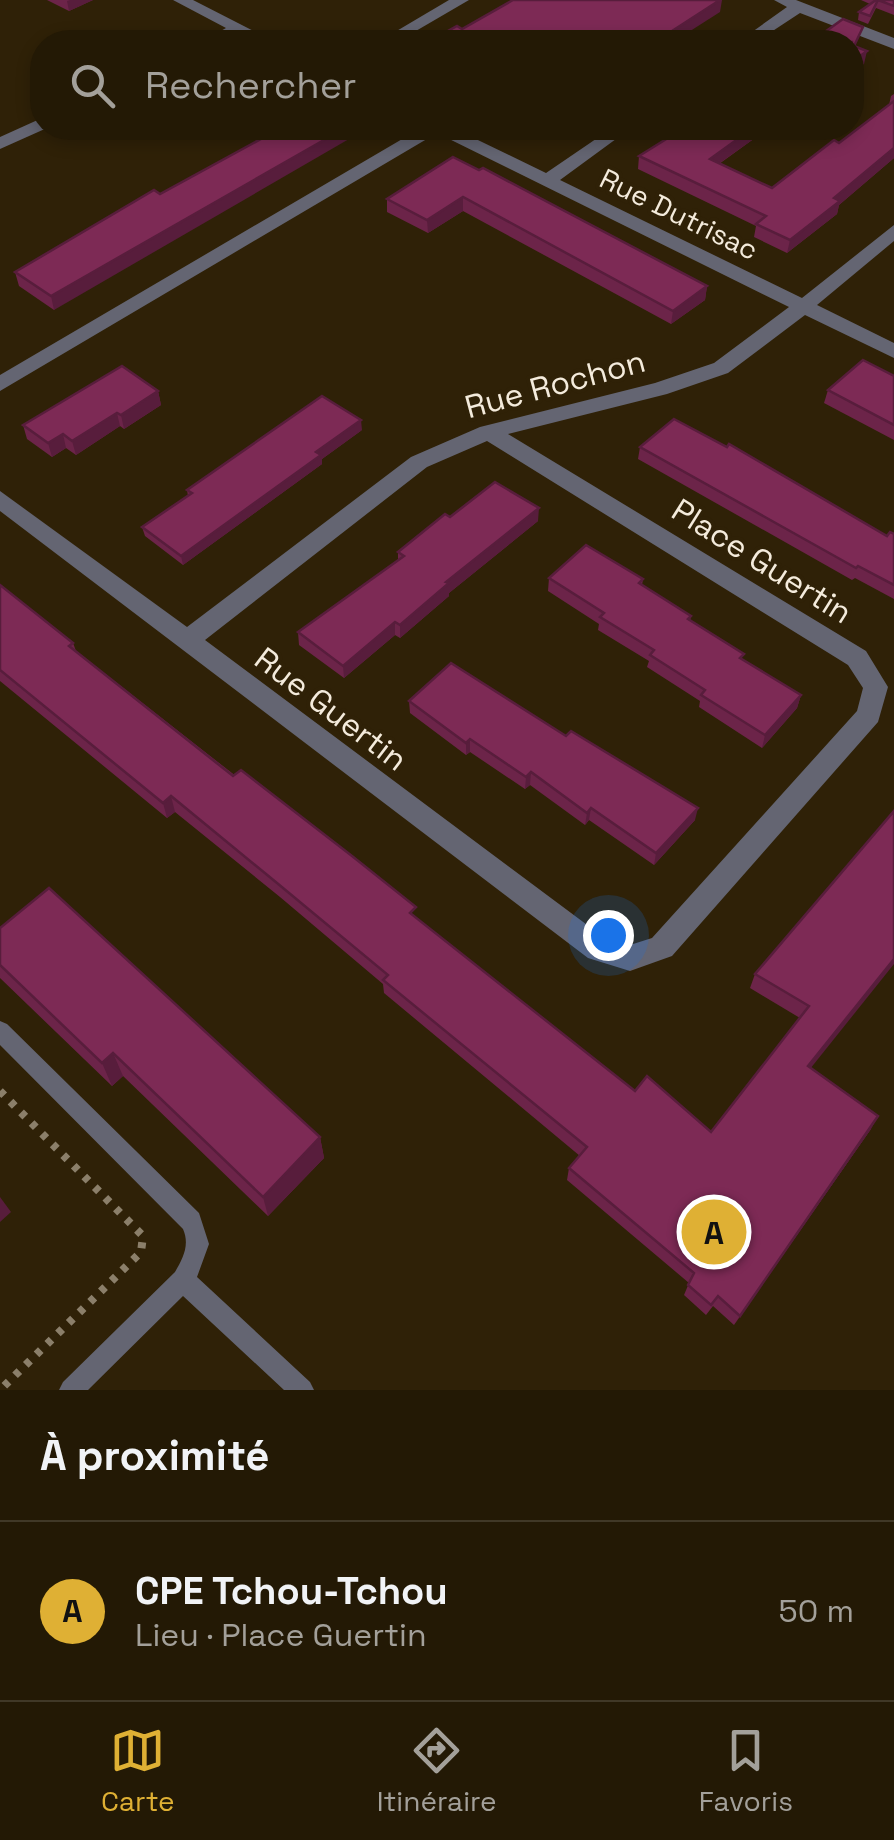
<!DOCTYPE html>
<html lang="fr">
<meta charset="utf-8">
<style>
:root{--surface:#231905;--page:#2b220f;--text:#f1f3f6;--muted:#a3a09a;--line:#403827;--accent:#dfb034}
body{margin:0;font-family:"Space Grotesk",sans-serif;background:var(--page);color:var(--text)}
.you{position:absolute;left:608px;top:935px;width:35px;height:35px;margin:-25px;border:8px solid #fff;border-radius:50%;background:#1a73e8;box-shadow:0 0 0 15px #1a73e833}
.badge{display:grid;place-items:center;width:65px;height:65px;border-radius:50%;background:var(--accent);color:#111;font-size:32px;font-weight:700}
.pin{position:absolute;translate:-50% -50%;border:5px solid #fff;box-shadow:0 2px 10px #0006}
.list{margin:0;padding:0;list-style:none}
h2{display:flex;justify-content:space-between;align-items:center;height:130px;margin:0;padding:0 40px;font-size:42px}
h2 small{font-size:32px;font-weight:400;color:var(--muted)}
.list li{display:grid;grid-template-columns:65px 1fr auto;gap:30px;align-items:center;box-sizing:border-box;height:180px;padding:0 40px;border-top:2px solid var(--line)}
.list b{display:block;font-size:38px;white-space:nowrap}
.list p{margin:0;font-size:32px;white-space:nowrap;color:var(--muted)}
.list em{font-size:32px;font-style:normal;color:var(--muted)}
.icon{flex:none;width:55px;height:55px;fill:none;stroke:currentColor;stroke-width:2;stroke-linecap:round;stroke-linejoin:round}
.map{position:relative;flex:none;width:894px;height:1390px;overflow:hidden}
.search{position:absolute;background:var(--surface);box-shadow:0 5px 15px #0003;left:30px;right:30px;top:30px;height:110px;display:flex;align-items:center;gap:25px;box-sizing:border-box;padding:0 35px;border-radius:40px;color:var(--muted);font-size:38px}
.sheet{height:310px;background:var(--surface)}
nav{display:flex;justify-content:space-around;align-items:center;box-sizing:border-box;height:140px;border-top:2px solid var(--line);background:var(--surface);font-size:28px;color:var(--muted)}
nav a{display:grid;justify-items:center;gap:5px}
nav .on{color:var(--accent)}
.map>svg:first-child{display:block}
.lines{fill:none;stroke-linecap:round;stroke-linejoin:round}
.path{stroke:#8b7f6a;stroke-width:8;stroke-dasharray:6 9;stroke-linecap:butt}
.lane{fill:#646572;fill-rule:evenodd}
.street{fill:#646572;fill-rule:evenodd}
.wall{fill:#6c2449}
.shaded-wall{fill:#581d3c}
.building{fill:#7d2a55;stroke:#581d3c;stroke-width:2.5}
.labels{text-anchor:middle;dominant-baseline:central;stroke-width:8;stroke-linejoin:round;paint-order:stroke}
.far-street-label{font-size:28px;fill:#f4ebdc;stroke:#2f2107}
.street-label{font-size:32px;fill:#f4ebdc;stroke:#2f2107}
</style>
<div class="map">
<svg width="894" height="1390" viewBox="0 0 894 1390">
<rect width="100%" height="100%" fill="#2f2107"/>
<g class="lines">
<path class="path" d="M0 1091 143 1236 141 1252 0 1390"/>
<path class="lane" d="M0 1021 7 1024 199 1213 209 1244 197 1277 310 1382 314 1390H284L183 1296 88 1390H59L63 1382 175 1272C183 1258 190 1245 183 1229L0 1045Z"/>
<g class="street">
<path d="M173 0H193L275 42H255L239 34 221 42H201L226 28Z"/>
<path d="M449 0H469L397 42H378Z"/>
<path d="M774 0H796L894 38V49L800 13 756 42H738L787 7Z"/>
<path d="M42 118V128H47L0 149V137Z"/>
<path d="M421 128H453L546 173 612 128H631L560 180 802 298 894 225V241L817 305 894 343V358L805 315 728 373 667 394 508 434 866 651 888 687 878 722 672 956 630 971 588 958 0 511V491L187 627 411 457 480 427 655 383 714 363 789 307 437 133 0 391V375ZM487 441 848 665 863 688 857 711 652 938 630 945 606 939 205 640 427 467Z"/>
</g>
</g>
<g class="wall">
<path d="M47 0H93L69 11Z"/>
<path d="M861 0H894V15L876 8 868 24 858 20 859 12 870 4Z"/>
<path d="M894 94V158L839 205 837 214 787 253 754 237 756 226 638 169 639 156 684 128H769L719 164 772 188 839 143 889 105 891 96Z"/>
<path d="M527 128H550L539 135Z"/>
<path d="M453 157 707 286 705 300 671 324 463 211 428 233 387 212V199Z"/>
<path d="M160 194 54 310 19 286 15 272Z"/>
<path d="M894 376V440L824 403 828 390Z"/>
<path d="M158 391 161 405 124 429 120 426 76 455 66 448 52 457 27 439 23 425Z"/>
<path d="M362 430 322 459V464L183 565 145 536 142 527 188 496 187 490Z"/>
<path d="M640 447H727L887 536 894 534V599L855 578 852 580 638 459Z"/>
<path d="M450 517 538 521 449 593V596L400 638 395 635 344 678 299 645 298 632 398 560V552Z"/>
<path d="M549 578 643 579 642 585 691 616 690 621 743 660 801 695 797 708 762 748 699 707 700 701 647 667 649 661 598 630 599 624 548 591Z"/>
<path d="M0 585 73 643 76 651 416 917 635 1091 711 1132 800 1018 750 988 755 974 894 811 811 1068 871 1129 734 1325 713 1306 706 1315 684 1295 689 1283 567 1180 569 1168 580 1156 384 993 383 984 280 897 175 812 167 818 0 681Z"/>
<path d="M409 701 695 820 654 865 589 820 585 825 530 785 525 789 470 752 466 755 410 713Z"/>
<path d="M0 928 320 1137 324 1158 268 1216 123 1076 112 1086 0 978Z"/>
</g>
<g class="shaded-wall">
<path d="M70 0H93L69 11 67 1Z"/>
<path d="M720 0H722L720 12 673 42H655Z"/>
<path d="M867 51 864 64 852 73V62Z"/>
<path d="M345 128H368L54 310 51 296Z"/>
<path d="M540 128H550L539 135Z"/>
<path d="M753 128H769L707 172 710 159Z"/>
<path d="M894 148V158L839 205 837 214 787 253 790 240 834 198Z"/>
<path d="M463 197V211L428 233 427 220Z"/>
<path d="M707 286 705 300 671 324 673 311Z"/>
<path d="M158 391 161 405 124 429 121 415Z"/>
<path d="M117 413 120 426 76 455 72 441Z"/>
<path d="M361 420 362 430 322 459V464L183 565 181 556 316 452Z"/>
<path d="M63 434 66 448 52 457 48 443Z"/>
<path d="M539 508 538 521 449 593V596L400 638V625L446 582Z"/>
<path d="M395 622V635L344 678 343 666Z"/>
<path d="M801 695 797 708 762 748 765 735Z"/>
<path d="M470 739V752L466 755V743Z"/>
<path d="M531 772 530 785 525 789 526 777Z"/>
<path d="M171 796 175 812 167 818 163 803Z"/>
<path d="M591 808 589 820 585 825 587 813Z"/>
<path d="M698 808 695 820 654 865 656 853Z"/>
<path d="M894 959V964L802 1079 808 1066Z"/>
<path d="M113 1053 123 1076 112 1086 102 1063Z"/>
<path d="M878 1116 871 1129 734 1325 740 1316Z"/>
<path d="M320 1137 324 1158 268 1216 263 1197Z"/>
<path d="M0 1197 11 1212 0 1222Z"/>
</g>
<g class="building">
<path d="M513 0H720L655 42H428L457 26 462 29Z"/>
<path d="M876 0H878L870 16 859 12Z"/>
<path d="M878 0H894V6Z"/>
<path d="M843 19 863 27 854 46 867 51 852 62V42H811Z"/>
<path d="M894 101V148L834 198 840 201 790 240 756 224 766 216 639 156 684 128H753L710 159 772 188 834 140 839 143Z"/>
<path d="M281 128H345L51 296 15 272 154 190 160 194Z"/>
<path d="M453 157 479 170 483 168 707 286 673 311 463 197 427 220 387 199Z"/>
<path d="M863 360 894 376V425L828 390Z"/>
<path d="M122 366 158 391 121 415 117 413 72 441 63 434 48 443 23 425Z"/>
<path d="M322 396 361 420 316 452 321 455 181 556 142 527 192 493 187 490Z"/>
<path d="M674 419 727 447 729 444 887 536 890 532 894 534V585L858 566 856 568 640 447Z"/>
<path d="M495 482 539 508 446 582 449 583 400 625 395 622 343 666 298 632 404 556 398 552 445 514 450 517Z"/>
<path d="M586 545 643 579 639 583 691 616 688 619 744 654 740 658 801 695 765 735 701 695 705 690 650 655 654 650 600 617 604 613 549 578Z"/>
<path d="M0 585 73 643 69 646 233 776 241 770 352 856 416 907 410 913 635 1091 647 1076 711 1132 809 1006 755 974 894 811V959L808 1066 878 1116 740 1316 718 1296 711 1305 688 1285 694 1273 569 1168 587 1147 383 980 388 975 277 883 171 796 163 803 0 670Z"/>
<path d="M451 663 566 736 571 731 698 808 656 853 591 808 587 813 531 772 526 777 470 739 466 743 409 701Z"/>
<path d="M49 888 320 1137 263 1197 113 1053 102 1063 0 965V928Z"/>
</g>
<g class="labels">
<g class="far-street-label">
<text transform="translate(679 214) rotate(26)">Rue Dutrisac</text>
</g>
<g class="street-label">
<text transform="translate(555 384) rotate(-15)">Rue Rochon</text>
<text transform="translate(762 561) rotate(32)">Place Guertin</text>
<text transform="translate(331 709) rotate(37)">Rue Guertin</text>
</g>
</g>
</svg>
<div class="you"></div>
<div class="pin badge" style="left:714px;top:1232px">A</div>
<div class="search"><svg class="icon" aria-label="search" viewBox="0 0 24 24"><circle cx="10" cy="10" r="6"/><path d="M15 15l6 6"/></svg>Rechercher</div>
</div>
<section class="sheet">
<h2>À proximité<small></small></h2>
<ul class="list">
<li><span class="badge">A</span><div><b>CPE Tchou-Tchou</b><p>Lieu · Place Guertin</p></div><em>50 m</em></li>
</ul>
</section>
<nav>
<a class="on"><svg class="icon" aria-label="map" viewBox="0 0 24 24"><path d="M3 6l6-2 6 2 6-2v14l-6 2-6-2-6 2zM9 4v14M15 6v14"/></svg>Carte</a>
<a><svg class="icon" aria-label="directions" viewBox="0 0 24 24"><path d="M12 3l9 9-9 9-9-9zM9 14v-3h6M13 9l2 2-2 2"/></svg>Itinéraire</a>
<a><svg class="icon" aria-label="saved" viewBox="0 0 24 24"><path d="M7 4h10v16l-5-4-5 4z"/></svg>Favoris</a>
</nav>
